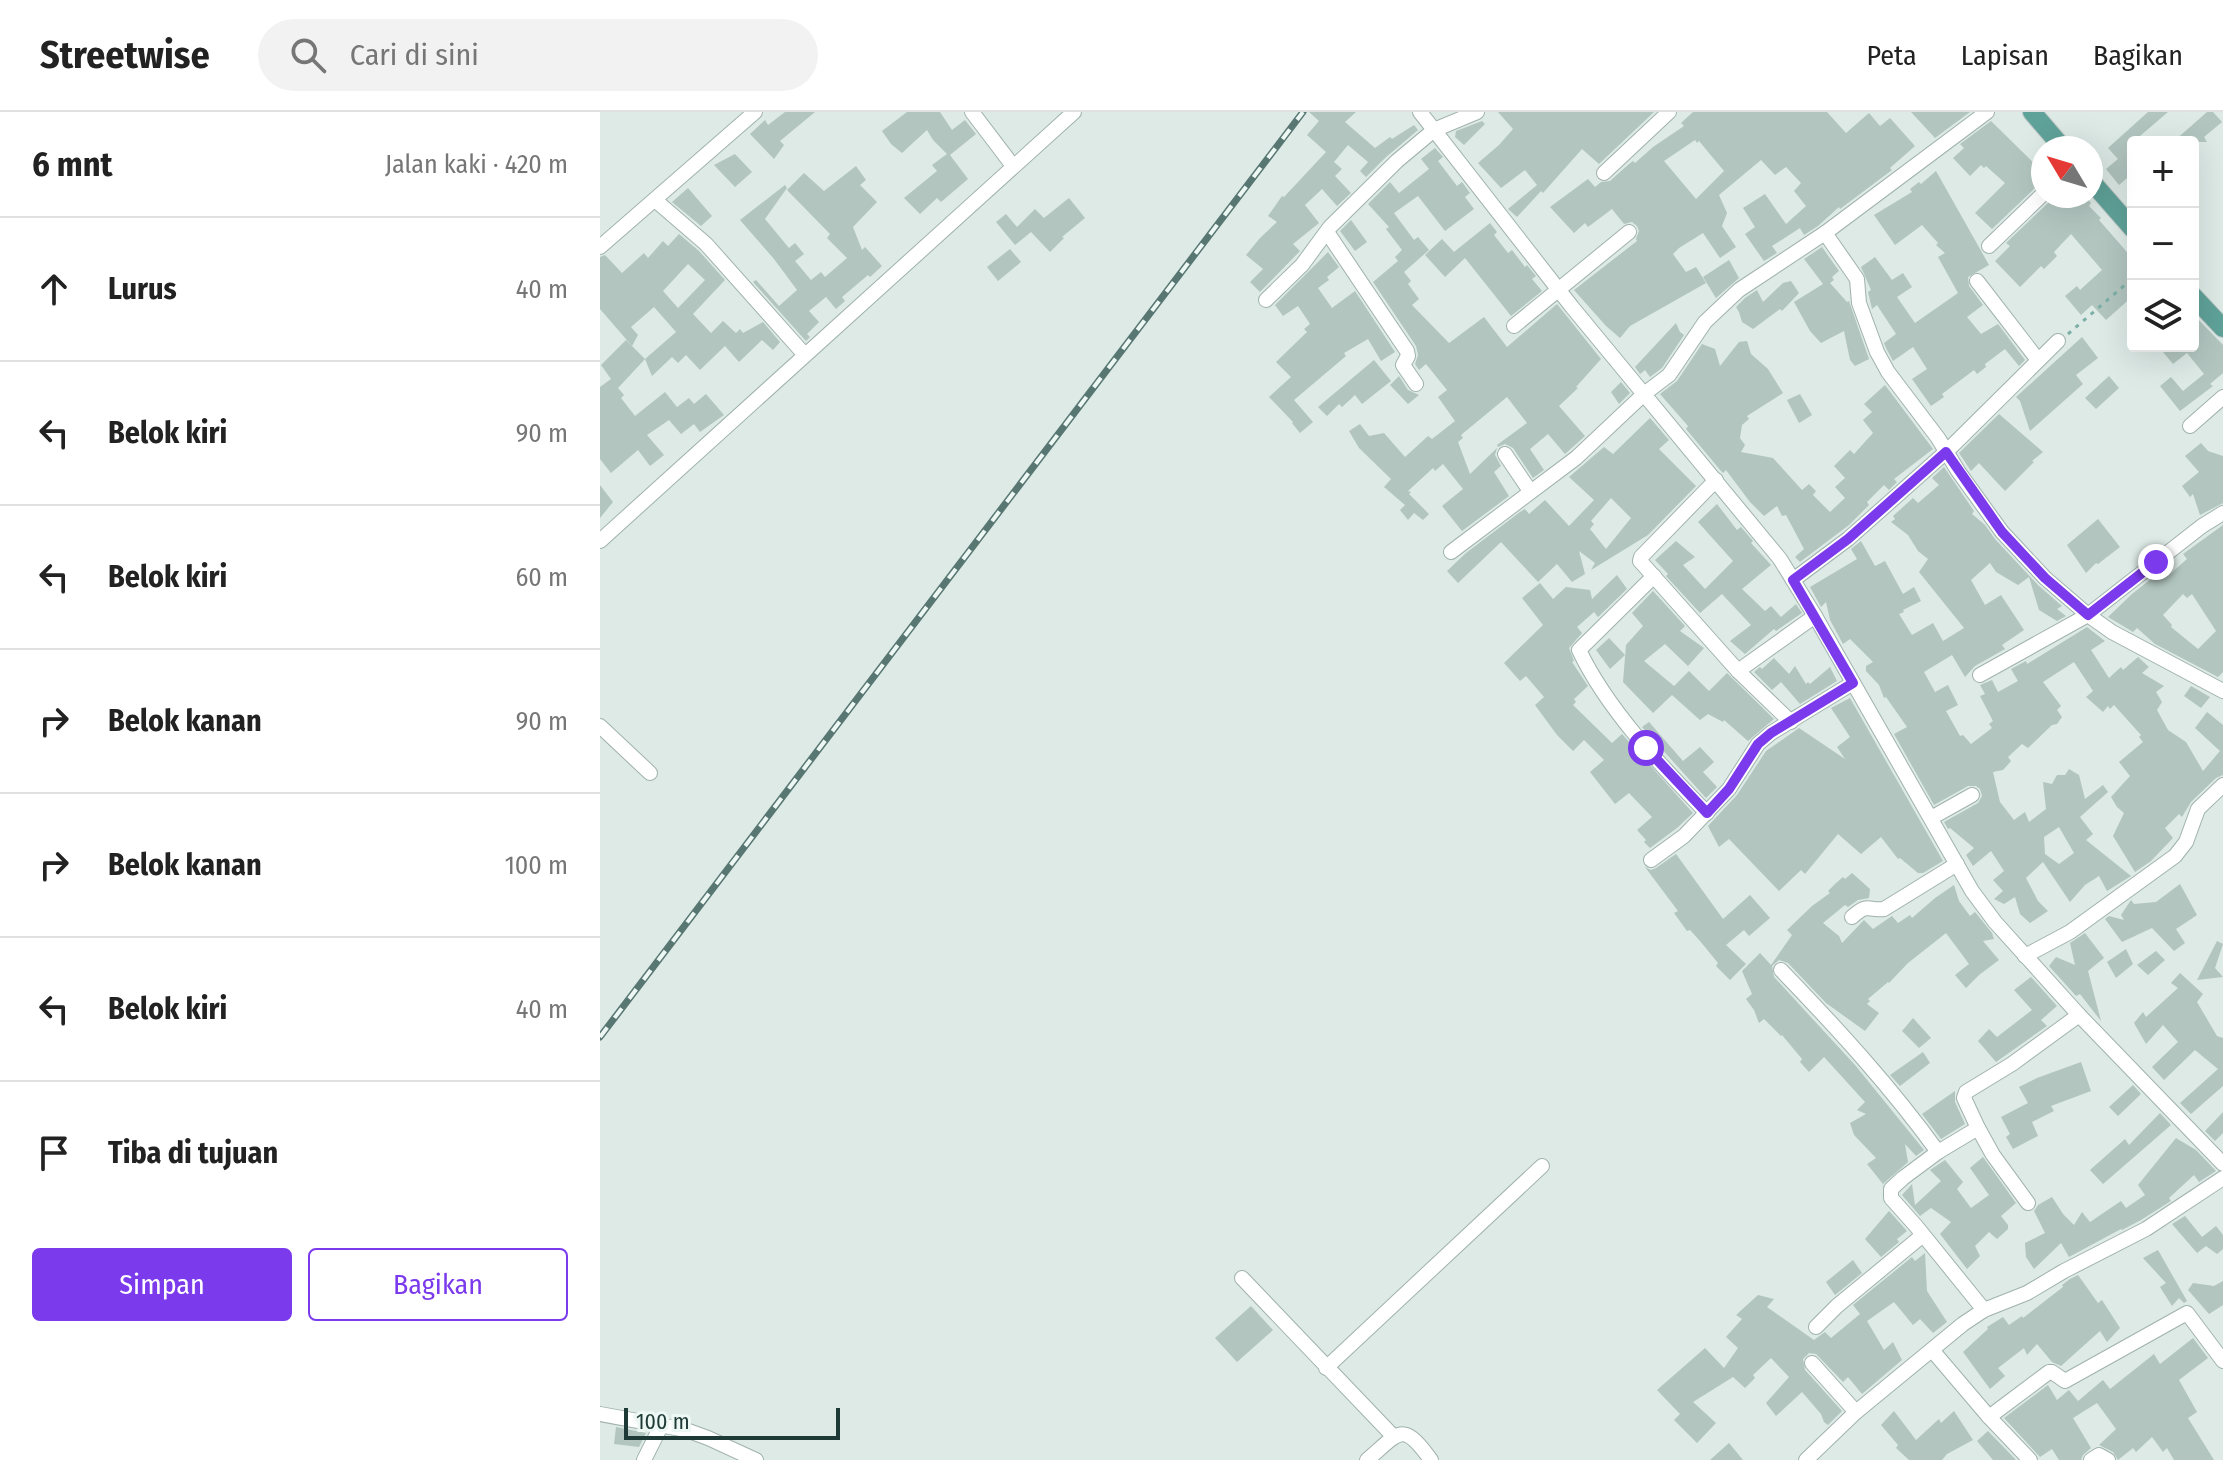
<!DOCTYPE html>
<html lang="id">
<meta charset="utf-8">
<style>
:root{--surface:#fff;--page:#f2f2f2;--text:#222;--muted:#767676;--line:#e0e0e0;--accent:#7c3aed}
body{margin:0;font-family:"Fira Sans Condensed",sans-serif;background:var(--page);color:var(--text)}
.controls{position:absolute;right:24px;top:24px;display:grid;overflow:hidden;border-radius:8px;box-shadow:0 8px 32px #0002}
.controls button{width:72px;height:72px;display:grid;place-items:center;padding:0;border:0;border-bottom:2px solid var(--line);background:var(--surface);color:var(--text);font:40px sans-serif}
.compass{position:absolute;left:1431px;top:24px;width:72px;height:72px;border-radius:50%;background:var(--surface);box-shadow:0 8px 32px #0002;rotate:308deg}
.scale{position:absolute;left:24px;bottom:20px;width:216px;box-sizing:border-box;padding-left:8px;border:4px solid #1e3a36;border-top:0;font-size:22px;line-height:28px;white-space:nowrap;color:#1e3a36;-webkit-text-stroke:6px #edf7f3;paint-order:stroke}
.stop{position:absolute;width:24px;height:24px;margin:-18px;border:6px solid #7c3aed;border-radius:50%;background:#fff}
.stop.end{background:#7c3aed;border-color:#fff;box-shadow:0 2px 8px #0008}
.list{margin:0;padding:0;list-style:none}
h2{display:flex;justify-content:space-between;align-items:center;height:104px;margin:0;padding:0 32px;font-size:34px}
h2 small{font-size:26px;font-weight:400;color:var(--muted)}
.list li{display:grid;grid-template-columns:52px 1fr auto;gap:24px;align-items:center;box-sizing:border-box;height:144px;padding:0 32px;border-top:2px solid var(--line)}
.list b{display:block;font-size:30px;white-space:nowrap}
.list em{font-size:26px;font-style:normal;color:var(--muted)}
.actions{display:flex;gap:16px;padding:24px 32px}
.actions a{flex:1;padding:18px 0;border:2px solid var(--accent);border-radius:8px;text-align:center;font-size:28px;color:var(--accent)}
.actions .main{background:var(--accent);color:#fff}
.icon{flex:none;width:44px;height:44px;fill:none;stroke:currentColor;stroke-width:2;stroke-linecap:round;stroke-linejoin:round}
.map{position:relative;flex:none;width:1623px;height:1348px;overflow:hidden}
header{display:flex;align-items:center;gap:48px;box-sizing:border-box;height:112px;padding:0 40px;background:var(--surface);border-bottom:2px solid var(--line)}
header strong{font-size:38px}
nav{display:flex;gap:44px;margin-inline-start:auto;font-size:28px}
.search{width:560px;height:72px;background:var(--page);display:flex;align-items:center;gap:20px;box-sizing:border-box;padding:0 28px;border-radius:44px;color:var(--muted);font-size:30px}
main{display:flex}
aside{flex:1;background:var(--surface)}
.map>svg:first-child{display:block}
.building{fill:#b2c5bf;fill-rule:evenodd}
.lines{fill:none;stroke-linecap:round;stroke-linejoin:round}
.minor-casing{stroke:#a0b2ae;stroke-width:16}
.major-casing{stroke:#bcc4c3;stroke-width:20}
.path{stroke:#7cafa6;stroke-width:3;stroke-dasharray:4 6;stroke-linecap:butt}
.minor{stroke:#fff;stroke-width:14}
.major{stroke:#5fa299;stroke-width:18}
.rail-casing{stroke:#587672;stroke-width:7}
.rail{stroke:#edf7f3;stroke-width:4;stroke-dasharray:12;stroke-linecap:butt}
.route{stroke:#7c3aed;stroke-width:10}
</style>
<header>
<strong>Streetwise</strong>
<div class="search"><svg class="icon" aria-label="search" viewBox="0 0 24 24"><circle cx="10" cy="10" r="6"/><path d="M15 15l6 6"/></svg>Cari di sini</div>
<nav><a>Peta</a><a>Lapisan</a><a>Bagikan</a></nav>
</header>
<main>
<aside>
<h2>6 mnt<small>Jalan kaki · 420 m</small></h2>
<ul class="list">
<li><svg class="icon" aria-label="ahead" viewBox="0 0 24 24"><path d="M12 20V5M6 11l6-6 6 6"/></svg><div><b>Lurus</b></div><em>40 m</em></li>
<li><svg class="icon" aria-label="left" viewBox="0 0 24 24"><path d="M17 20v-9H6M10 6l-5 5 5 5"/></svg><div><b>Belok kiri</b></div><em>90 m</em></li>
<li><svg class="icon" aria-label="left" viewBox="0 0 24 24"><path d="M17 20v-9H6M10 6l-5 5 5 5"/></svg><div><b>Belok kiri</b></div><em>60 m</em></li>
<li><svg class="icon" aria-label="right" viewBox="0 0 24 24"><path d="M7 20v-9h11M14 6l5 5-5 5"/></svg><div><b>Belok kanan</b></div><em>90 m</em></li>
<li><svg class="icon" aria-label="right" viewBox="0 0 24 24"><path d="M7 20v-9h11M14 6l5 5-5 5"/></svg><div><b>Belok kanan</b></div><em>100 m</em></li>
<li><svg class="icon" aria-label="left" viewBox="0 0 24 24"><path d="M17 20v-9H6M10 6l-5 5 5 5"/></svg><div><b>Belok kiri</b></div><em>40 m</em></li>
<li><svg class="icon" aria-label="arrive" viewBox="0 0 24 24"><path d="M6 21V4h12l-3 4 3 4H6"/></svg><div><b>Tiba di tujuan</b></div></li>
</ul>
<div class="actions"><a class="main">Simpan</a><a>Bagikan</a></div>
</aside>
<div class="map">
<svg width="1623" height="1348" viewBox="0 0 1623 1348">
<rect width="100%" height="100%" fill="#ddeae6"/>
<g class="building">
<path d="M185 0H215L180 29 184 33 174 47 150 22 165 8 168 13Z"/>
<path d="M307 0H340L352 18 365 8 376 22 350 43 368 67 341 90 337 86 320 102 304 86 337 59 332 53 347 42 333 28 327 18 302 41 291 32 282 19Z"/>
<path d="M709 0H756L745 10 775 36 790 25 792 27 814 13 818 18 785 46 766 65 760 59 768 50 748 33 734 50 742 57 735 64 751 81 737 94 722 77 705 93 719 111 693 132 700 139 660 180 650 170 663 157 646 143 660 126 677 110 668 104 682 84 684 85 726 40 707 23 719 9Z"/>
<path d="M898 0H1054L999 52 982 37 943 81 941 79 917 105 908 97 937 73 925 58 901 76 878 51 899 33 913 17Z"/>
<path d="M1093 0H1227L1246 21 1269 1 1280 14 1290 6 1315 34 1290 56 1292 58 1240 97 1239 95 1218 114 1204 123 1200 116 1172 134 1177 141 1164 149 1145 122 1155 115 1143 96 1165 82 1186 112 1206 94 1194 79 1201 71 1186 55 1175 63 1161 48 1119 83 1127 101 1122 114 1136 135 1120 146 1103 121 1079 136 1073 142 1086 160 1096 155 1106 171 1030 214 1020 226 1006 214 974 178 1037 129 1036 127 1039 119 1037 114 1032 110 1024 112 1012 97 988 115 985 111 974 121 950 95 988 67 995 75 1001 70 1010 69 1029 52 1033 49 1035 51 1053 35 1084 14 1081 11ZM1095 28 1097 31 1099 29 1124 59 1096 87 1064 49Z"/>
<path d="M1311 0H1370L1335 26Z"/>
<path d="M1548 0H1568L1533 30V61L1519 73 1506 57 1518 47 1508 36Z"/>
<path d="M1607 0H1613L1622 10 1604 25 1607 30H1573Z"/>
<path d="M882 9 885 12 864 33 855 25 856 19Z"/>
<path d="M1391 9 1443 60V72L1436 75 1392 117 1375 101 1405 71 1386 54 1384 56 1381 53 1370 64 1353 46 1364 36 1360 32Z"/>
<path d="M835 36 843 45 838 49 857 74 862 70 870 81 865 85 874 97 845 119 818 84 794 101 814 128 818 125 829 138 804 160 811 169 808 172 819 187 812 193 849 231 884 205 907 235 957 192 1001 247 976 275 978 276 959 294 985 324 965 342 948 322 930 337 944 358 933 366 913 336 905 332 898 335 897 333 927 311 907 285 861 323 863 326 858 330 870 362 897 336 895 343 901 354 894 360 909 384 862 419 842 394 863 377 843 352 835 359 833 356 808 379 811 380 809 382 829 402 823 408 814 401 808 408 800 398 805 393 784 375 791 367 759 336 749 319 760 312 769 324 784 321 805 345 828 324 832 327 855 309 838 285 847 278 826 252 819 258 815 252 818 243 816 234 773 170 798 149 795 145 802 138 786 117 789 115 768 92 790 70 799 81 829 57 821 47Z"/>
<path d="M135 42 152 60 135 75 114 53Z"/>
<path d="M256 54 266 68 260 73 277 90 253 115 262 138 265 135 282 154 270 165 268 163 242 185 245 189 236 197 226 185 209 199 219 210 207 222 210 225 206 229 153 170 156 168 179 194 197 178 174 147 140 108 185 73 187 76 165 107 189 136 195 131 204 142 195 149 211 168 221 160 225 165 247 146 227 126 230 122 187 78 204 61 224 79Z"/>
<path d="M1336 59 1389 153 1368 165 1369 174 1383 193 1367 205 1381 222 1398 212 1425 248 1419 254 1405 237 1385 252 1386 255 1377 262 1374 258 1342 282 1344 285 1331 294 1312 267 1327 257 1313 235 1293 249 1286 236 1284 231 1296 222 1277 193 1272 197 1268 180 1271 178 1261 155 1275 145 1292 168 1303 161 1312 175 1297 185 1315 211 1358 181 1338 145 1345 141 1336 133 1338 131 1322 113 1295 133 1274 103 1312 80 1310 77 1319 70 1321 72Z"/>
<path d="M88 76 112 104 101 114 72 90Z"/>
<path d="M1453 84H1485L1491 91 1489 94 1501 106 1499 108 1533 147V184L1506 208 1492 193 1481 203 1465 184 1477 174 1480 178 1502 158 1471 122 1454 140 1457 144 1444 157 1441 154 1420 175 1395 149 1410 134 1406 131 1450 89Z"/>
<path d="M469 86 485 106 462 125 464 126 450 140 431 120 415 133 396 110 406 102 417 115 435 97 444 106Z"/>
<path d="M751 108 767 130 755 139 740 119Z"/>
<path d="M890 111 897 120 894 123 908 141 912 138 925 155 927 153 936 164 932 167 942 179 911 204 865 146 845 165 825 143 842 127 854 140Z"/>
<path d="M79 122 99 139 125 168 93 202 111 221 123 209 136 221 140 217 143 221 163 210 180 230 173 238 162 228 139 250 125 234 100 258 86 243 78 251 72 245 52 264 45 247 76 220 54 195 31 215 38 223 32 234 0 197V145L5 143 22 161 44 141 48 146 63 129 68 134ZM88 152 105 168 78 196 63 179Z"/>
<path d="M1222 135 1239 159 1232 165 1234 168 1230 171 1247 190 1249 189 1269 247 1255 254 1250 248 1244 219 1221 231 1210 219 1194 190 1223 172 1204 147Z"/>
<path d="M410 137 421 150 398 169 387 155Z"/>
<path d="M728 140 739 155 727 165 729 168 718 176 732 196 755 179 795 240 781 249 768 227 744 241 746 244 694 288 713 310 700 321 692 311 693 310 669 285 691 265 676 250 707 220 704 217 710 212 698 194 683 204 675 193Z"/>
<path d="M1129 148 1139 166 1116 186 1103 165Z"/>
<path d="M1191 169 1199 181 1182 199 1180 197 1153 217 1142 210 1139 200 1136 195 1145 186 1157 178 1163 190 1183 171Z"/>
<path d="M1593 202 1623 233V261L1610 272 1613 274 1580 299 1560 274 1571 265 1583 279 1604 262 1587 241 1573 252 1558 234H1593Z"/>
<path d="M1076 211 1080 220 1084 223 1062 256 1050 265 1045 258 1040 262 1035 255Z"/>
<path d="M1482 225 1498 246 1476 263 1483 272 1430 319 1420 289 1416 285Z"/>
<path d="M26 228 45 247 18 276 24 283 21 286 35 304 65 280 77 295 89 286 94 292 106 282 124 303 100 320 94 312 81 322 69 308 47 323 64 343 50 354 38 338 11 361 0 347V275L11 267 1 253Z"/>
<path d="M1147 229 1151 242 1168 257 1183 281 1147 304 1149 307 1142 313 1140 326 1145 333 1141 340 1173 346 1202 378 1209 372 1216 379 1213 383 1230 400 1245 386 1235 375 1245 366 1234 354 1250 338 1254 342 1273 321 1263 308 1272 300 1264 292 1285 273 1333 337 1294 367 1297 370 1289 378 1284 373 1267 390 1269 393 1249 413 1200 450 1195 445 1204 437 1186 403 1182 404 1177 394 1164 404 1150 390 1126 358 1123 361 1121 359 1086 317 1088 314 1060 282 1077 269 1102 232 1115 237 1120 254 1139 230Z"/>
<path d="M774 248 791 269 762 292 755 283 742 295 739 292 727 304 718 295Z"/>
<path d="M799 264 808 278 819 283 808 292 790 273Z"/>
<path d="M1509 264 1519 276 1496 297 1485 286Z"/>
<path d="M1021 270 1030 281 1019 292 1011 280Z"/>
<path d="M1200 282 1212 303 1199 311 1187 288Z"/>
<path d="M1399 302 1443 340 1432 349 1434 350 1405 379 1379 351 1371 359 1359 341Z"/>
<path d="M1050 306 1069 328 1059 337 1096 374 1048 423 991 458 995 451 979 439 985 462 972 470 957 452 938 470 901 430 858 471 847 459 866 441 920 400 925 397 929 402 945 388 969 414 994 388 969 365 1004 335 1013 342ZM1011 386 1031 406 1006 437 990 417 994 412 991 409Z"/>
<path d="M1601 331 1608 339 1623 344V391L1600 403 1593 382 1590 385 1582 374 1599 360 1585 344Z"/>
<path d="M1344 355 1374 399 1372 402 1385 413 1395 427 1438 473 1462 494 1457 497 1466 504 1457 509 1439 498 1429 465 1418 473 1396 460 1390 451 1371 468 1385 493 1401 483 1424 518 1402 533 1405 537 1375 554 1365 565 1352 543 1324 560 1335 580 1348 573 1358 593 1346 599 1360 624 1363 623 1371 632 1392 616 1389 612 1393 609 1380 584 1385 582 1380 573 1392 568 1398 580 1418 569 1411 557 1426 549 1427 552 1487 515 1505 529 1491 538 1509 566 1521 555 1523 558 1538 545 1549 555 1542 561 1564 574 1556 580 1562 590 1557 598 1568 618 1586 630 1603 659 1620 639 1595 616 1607 600 1623 613V663L1616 666 1591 690 1582 705 1579 702 1565 716 1573 726 1551 749 1535 760 1513 724 1524 701 1517 695 1511 685 1530 664 1519 650 1543 630 1539 625 1541 623 1514 593 1510 597 1508 594 1503 600 1486 585 1493 579 1474 550 1443 570 1461 594 1457 598 1462 605 1457 612 1452 613 1428 636 1422 632 1408 645 1411 649 1403 658 1393 660 1400 690 1414 708 1425 700 1429 710 1446 697 1443 670 1452 672 1457 663H1465L1469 657 1479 663 1485 687 1503 673 1508 680 1480 705 1493 722 1486 728 1531 764 1507 779 1499 764 1485 773 1470 790 1443 750 1426 766 1438 789 1448 799 1430 811 1420 802 1415 785 1404 792 1394 787 1403 779 1393 768 1404 759 1391 739 1373 754 1366 743 1374 736 1350 716 1348 717 1344 710 1378 691 1382 684 1380 677 1376 674H1368L1334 693 1294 622 1307 615 1286 585 1284 586 1279 573 1266 559V554L1273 550 1250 527 1243 532 1230 508 1226 490 1221 495 1210 475 1257 447 1251 437 1261 429 1275 454 1285 449 1303 482 1314 475 1321 489 1303 498 1304 500 1299 502 1312 523 1333 511 1343 529 1364 516 1319 460 1328 447 1318 439 1308 423 1291 410 1295 407 1293 404 1313 386 1318 391 1339 373 1332 366ZM1459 715 1474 741 1459 752 1445 742 1444 725Z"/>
<path d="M0 373 13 390 0 406Z"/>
<path d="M1117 392 1137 418 1141 415 1153 429 1151 431 1171 453 1142 477 1165 499 1171 494 1181 505 1196 492 1202 501 1176 519 1174 517 1145 542 1130 529 1151 513 1122 482 1100 501 1066 464 1068 462 1055 448 1076 429 1095 445 1083 453 1105 477 1133 449 1098 410Z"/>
<path d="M1498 407 1520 435 1498 452 1496 451 1486 461 1467 433Z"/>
<path d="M1623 413V560L1618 565 1555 532 1537 516 1533 520 1508 505 1532 482 1556 463 1558 467 1566 459 1568 464 1587 447 1583 442ZM1583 482 1587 486 1592 482 1616 519 1598 537 1571 515 1572 513 1563 503Z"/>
<path d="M1017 463 1027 477 998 505 994 500 977 515 982 521 969 536 974 549 972 550 988 574 974 587 976 590 973 593 1012 631 1022 622 1093 701 1077 716 1050 736 1044 730 1046 728 1037 718 1052 705 1029 681 1015 692 990 660 1004 648 984 628 973 639 957 623 935 593 944 585 926 564 920 569 904 551 943 513 922 486 940 471 953 487 966 475 990 478 992 487Z"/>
<path d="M1053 479 1085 514 1080 519 1104 536 1088 554 1065 532 1044 549 1074 574 1089 559 1109 579 1127 561 1174 607 1148 629 1124 608 1123 610 1108 602 1100 608 1072 583 1053 601 1023 570 1026 533 1043 514 1032 501Z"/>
<path d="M1009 526 1025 543 1010 557 996 538Z"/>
<path d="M1174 546 1189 562 1195 554 1206 572 1208 570 1210 572 1230 555 1237 569 1200 592 1181 570 1172 578 1154 560 1160 555 1162 557Z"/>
<path d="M1591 574 1610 585 1601 596 1584 584Z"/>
<path d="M1250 586 1343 749 1323 761H1318L1300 746 1298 747 1281 725 1261 742 1238 722 1205 762 1201 758 1179 779 1129 727 1119 735 1108 714 1137 683 1166 639 1199 616 1245 647 1237 635 1250 625 1231 596Z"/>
<path d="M1049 610 1083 649 1100 635 1114 650 1103 660 1117 675 1106 686 1042 615Z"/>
<path d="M1076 742 1123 807 1150 783 1170 806 1149 824 1144 818 1126 833 1146 852 1130 868 1116 854 1118 851 1100 829 1090 818 1087 819 1074 801 1078 799 1045 755 1051 758 1056 756Z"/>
<path d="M1252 761 1270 777 1269 786 1258 788 1248 795 1245 793 1223 811 1239 824 1242 831 1264 808 1273 817 1292 804 1298 811 1310 803 1312 806 1335 786 1354 773 1359 789 1370 804 1375 800 1392 821 1394 827 1383 829 1399 848 1379 863 1366 876 1355 863 1369 852 1346 821 1308 851 1289 871 1288 870 1268 887 1270 889 1267 892 1279 901 1265 919 1226 891 1188 851 1179 848 1172 854 1174 865 1255 953 1324 1038 1316 1044 1305 1032 1308 1050 1283 1072 1267 1052 1276 1046 1254 1023 1250 1011 1266 1002 1257 998 1265 990 1224 945 1209 960 1200 950 1202 947 1182 923 1181 924 1164 907 1159 911 1154 898 1146 887 1152 882 1142 859 1160 841 1171 853 1192 823 1187 818 1212 794 1230 781 1228 779 1235 772 1243 765 1245 767Z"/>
<path d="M1580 772 1597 803 1576 817 1585 831 1574 839 1552 816 1522 830 1505 807 1509 804 1524 808 1521 803 1531 788 1534 792 1556 790Z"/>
<path d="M1485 821 1504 846 1488 859 1501 909 1480 882 1476 884 1449 854 1456 845 1475 853 1470 831Z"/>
<path d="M1617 829 1623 832 1615 856 1623 865 1597 868Z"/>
<path d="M1526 837 1533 852 1516 866 1507 850Z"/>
<path d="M1556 839 1565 848 1548 863 1537 853Z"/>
<path d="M1580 861 1603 882 1597 890 1617 924 1623 926V974L1591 1002 1580 991 1618 957 1595 938 1564 968 1552 955 1578 930 1563 913 1546 932 1534 911 1543 900 1546 905 1578 876 1571 871Z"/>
<path d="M1431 865 1457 894 1441 908 1447 914 1396 950 1378 929 1389 917 1397 925 1432 898 1414 878Z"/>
<path d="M1313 906 1331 926 1319 936 1302 919Z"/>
<path d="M1323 940 1330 951 1300 974 1290 963Z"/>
<path d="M1481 950 1491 979 1451 994 1454 999 1432 1010 1438 1024 1413 1037 1406 1025 1410 1022 1401 1005 1428 991 1419 975 1437 966Z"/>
<path d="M1533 973 1541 982 1518 1004 1509 995Z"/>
<path d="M1355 979V990L1365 1012 1341 1027 1322 1002Z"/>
<path d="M1623 1000V1021L1615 1029 1605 1019Z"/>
<path d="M1560 1001 1571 1013 1503 1072 1490 1058 1525 1027 1529 1033Z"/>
<path d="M1576 1026 1596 1038 1616 1059 1599 1070 1594 1063 1569 1086 1571 1089 1541 1108 1522 1118 1521 1117 1469 1145 1461 1131 1434 1157 1426 1145 1425 1131 1445 1121 1434 1099 1438 1093 1452 1085 1463 1102 1474 1113 1482 1100 1490 1110 1521 1089 1526 1096 1545 1083 1538 1073Z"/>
<path d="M1383 1045 1416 1091 1401 1104 1408 1113V1117L1397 1127 1389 1120 1375 1134 1380 1144 1367 1157 1340 1122 1351 1110 1331 1096 1320 1104 1302 1083 1312 1072 1315 1093 1341 1069 1330 1058 1345 1048 1363 1070 1357 1077 1371 1096 1389 1083 1370 1056Z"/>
<path d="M1289 1099 1307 1119 1297 1127 1299 1130 1281 1145 1265 1127Z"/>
<path d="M1585 1104 1602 1125 1616 1114 1623 1123V1137L1617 1142 1606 1134 1597 1141 1572 1112Z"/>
<path d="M1558 1138 1587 1189 1584 1191 1579 1186 1572 1194 1560 1175 1566 1171 1543 1146Z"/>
<path d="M1325 1141 1327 1179 1347 1210 1333 1221 1320 1207 1313 1213 1294 1190 1267 1209 1284 1238 1293 1230 1302 1248 1262 1282 1248 1265 1243 1270 1216 1242 1209 1241 1203 1247 1205 1258 1242 1299 1228 1313 1224 1310 1221 1302 1202 1280 1176 1304 1166 1291 1189 1265 1171 1246 1153 1263 1155 1266 1145 1276 1133 1265 1093 1290 1116 1311 1097 1331 1074 1308 1080 1302 1057 1278 1105 1236 1124 1256 1138 1236 1126 1225 1142 1207 1136 1203 1158 1183 1174 1187 1167 1195 1214 1228 1225 1220 1231 1226 1260 1202 1253 1193 1312 1145 1315 1149Z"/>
<path d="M1253 1148 1262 1161 1235 1183 1226 1170Z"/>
<path d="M1478 1163 1498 1191 1502 1188 1520 1216 1507 1230 1500 1219 1461 1254 1452 1250 1437 1232 1427 1243 1424 1236 1398 1256 1405 1264 1390 1277 1363 1240 1388 1217 1387 1215 1403 1205 1409 1213 1422 1204 1423 1206 1463 1175 1462 1173 1470 1167Z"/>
<path d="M1623 1169V1193L1609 1202 1588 1178 1593 1171 1614 1174Z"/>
<path d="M651 1194 673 1218 637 1250 615 1226Z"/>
<path d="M1593 1226 1608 1246 1579 1268 1597 1300 1588 1306 1614 1348H1574L1567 1336 1563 1340 1552 1325 1536 1340 1533 1336 1518 1348 1513 1340 1499 1333 1516 1317 1497 1291 1473 1306 1491 1336 1483 1343 1481 1348H1459L1452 1337 1440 1345 1404 1306 1448 1273 1457 1288 1469 1278 1478 1289 1503 1268 1510 1277 1554 1242 1560 1252Z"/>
<path d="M1294 1299 1316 1328 1339 1307 1341 1311 1354 1299 1373 1328 1347 1342 1342 1348H1309L1296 1336 1298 1333 1281 1313Z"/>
<path d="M16 1315 46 1321 39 1335 14 1332Z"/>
<path d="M1388 1319 1416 1348H1393L1377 1329Z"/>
<path d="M1129 1331 1143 1348H1110Z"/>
</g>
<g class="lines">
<defs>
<g id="minor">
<path d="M372 0 413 54"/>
<path d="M820 0 972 195 1180 447 1215 504 1372 779 1395 810 1479 903 1623 1052"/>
<path d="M1004 61 1069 0"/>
<path d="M55 88 106 132 205 243"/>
<path d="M727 120 807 239 808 244 803 253 816 272"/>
<path d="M1225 121 1257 167 1259 191 1277 240 1288 260 1338 326 1358 359 1402 420 1445 466 1488 503 1512 520 1623 579"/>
<path d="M1389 134 1443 82"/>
<path d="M0 135 155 0"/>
<path d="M1377 169 1438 248"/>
<path d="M666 188 702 153 730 115 797 49 834 18 877 0"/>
<path d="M914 214 1029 120"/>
<path d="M1590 314 1623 285"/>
<path d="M905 342 930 379"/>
<path d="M1116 368 1041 445 1040 449 1138 559 1191 610"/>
<path d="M0 429 474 0"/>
<path d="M851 440 976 346 1044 282 1069 263 1105 210 1139 178 1225 121 1387 0"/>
<path d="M1054 464 979 538C1007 597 1061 654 1107 701"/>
<path d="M1193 468 1248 427 1346 340 1458 229"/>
<path d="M1138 559 1215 504"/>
<path d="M1380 563 1488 503 1602 414 1623 401"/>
<path d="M0 614 50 661"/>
<path d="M1331 706 1372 683"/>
<path d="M1051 748 1084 724 1129 677 1158 632 1171 621 1253 571"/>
<path d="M1252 805C1269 790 1267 799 1284 797L1357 752"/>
<path d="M1425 844 1470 820 1575 744 1586 730 1598 697 1623 673"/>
<path d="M1181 858C1237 916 1291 975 1338 1040"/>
<path d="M1378 1016 1393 1043 1428 1091"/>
<path d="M642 1166 794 1325"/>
<path d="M1384 1198 1316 1114 1291 1086V1077L1303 1066 1338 1040 1378 1016 1364 986 1366 980 1412 952 1479 903"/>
<path d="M1216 1215 1237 1194 1323 1123"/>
<path d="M1332 1238 1389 1305 1430 1348"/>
<path d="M1212 1251 1256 1300"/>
<path d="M726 1256 942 1054"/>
<path d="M0 1302 86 1318 108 1326 156 1348"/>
<path d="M1389 1305 1449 1260H1452L1465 1269 1587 1201 1623 1249"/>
<path d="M44 1348 61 1314"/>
<path d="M767 1348C800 1320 802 1308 831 1348"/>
<path d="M1206 1348 1256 1300 1363 1212 1384 1198 1427 1181 1464 1159 1546 1117 1623 1066"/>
<path d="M1491 1348 1499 1343 1508 1348"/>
</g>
<g id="major">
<path d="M1432 0 1463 36"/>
<path d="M1491 69 1533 117"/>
<path d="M1593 184 1623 216"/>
</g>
</defs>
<use href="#minor" class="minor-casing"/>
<use href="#major" class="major-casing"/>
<path class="path" d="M1468 222 1533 166"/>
<use href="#minor" class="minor"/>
<use href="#major" class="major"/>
<defs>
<path id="rail" d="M0 925 703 0"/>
</defs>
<use href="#rail" class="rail-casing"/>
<use href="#rail" class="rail"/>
</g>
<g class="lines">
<path class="route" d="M1046 636 1107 701 1129 677 1158 632 1171 621 1253 571 1193 468 1248 427 1346 340 1402 420 1445 466 1488 503 1556 450"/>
</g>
</svg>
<div class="controls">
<button>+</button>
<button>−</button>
<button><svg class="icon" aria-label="layers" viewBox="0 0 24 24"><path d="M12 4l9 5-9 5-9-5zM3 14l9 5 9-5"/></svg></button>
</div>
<svg class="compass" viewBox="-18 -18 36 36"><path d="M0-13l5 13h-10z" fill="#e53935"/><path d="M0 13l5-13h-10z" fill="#767676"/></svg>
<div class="scale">100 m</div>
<div class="stop" style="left:1046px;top:636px"></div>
<div class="stop end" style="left:1556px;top:450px"></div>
</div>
</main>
